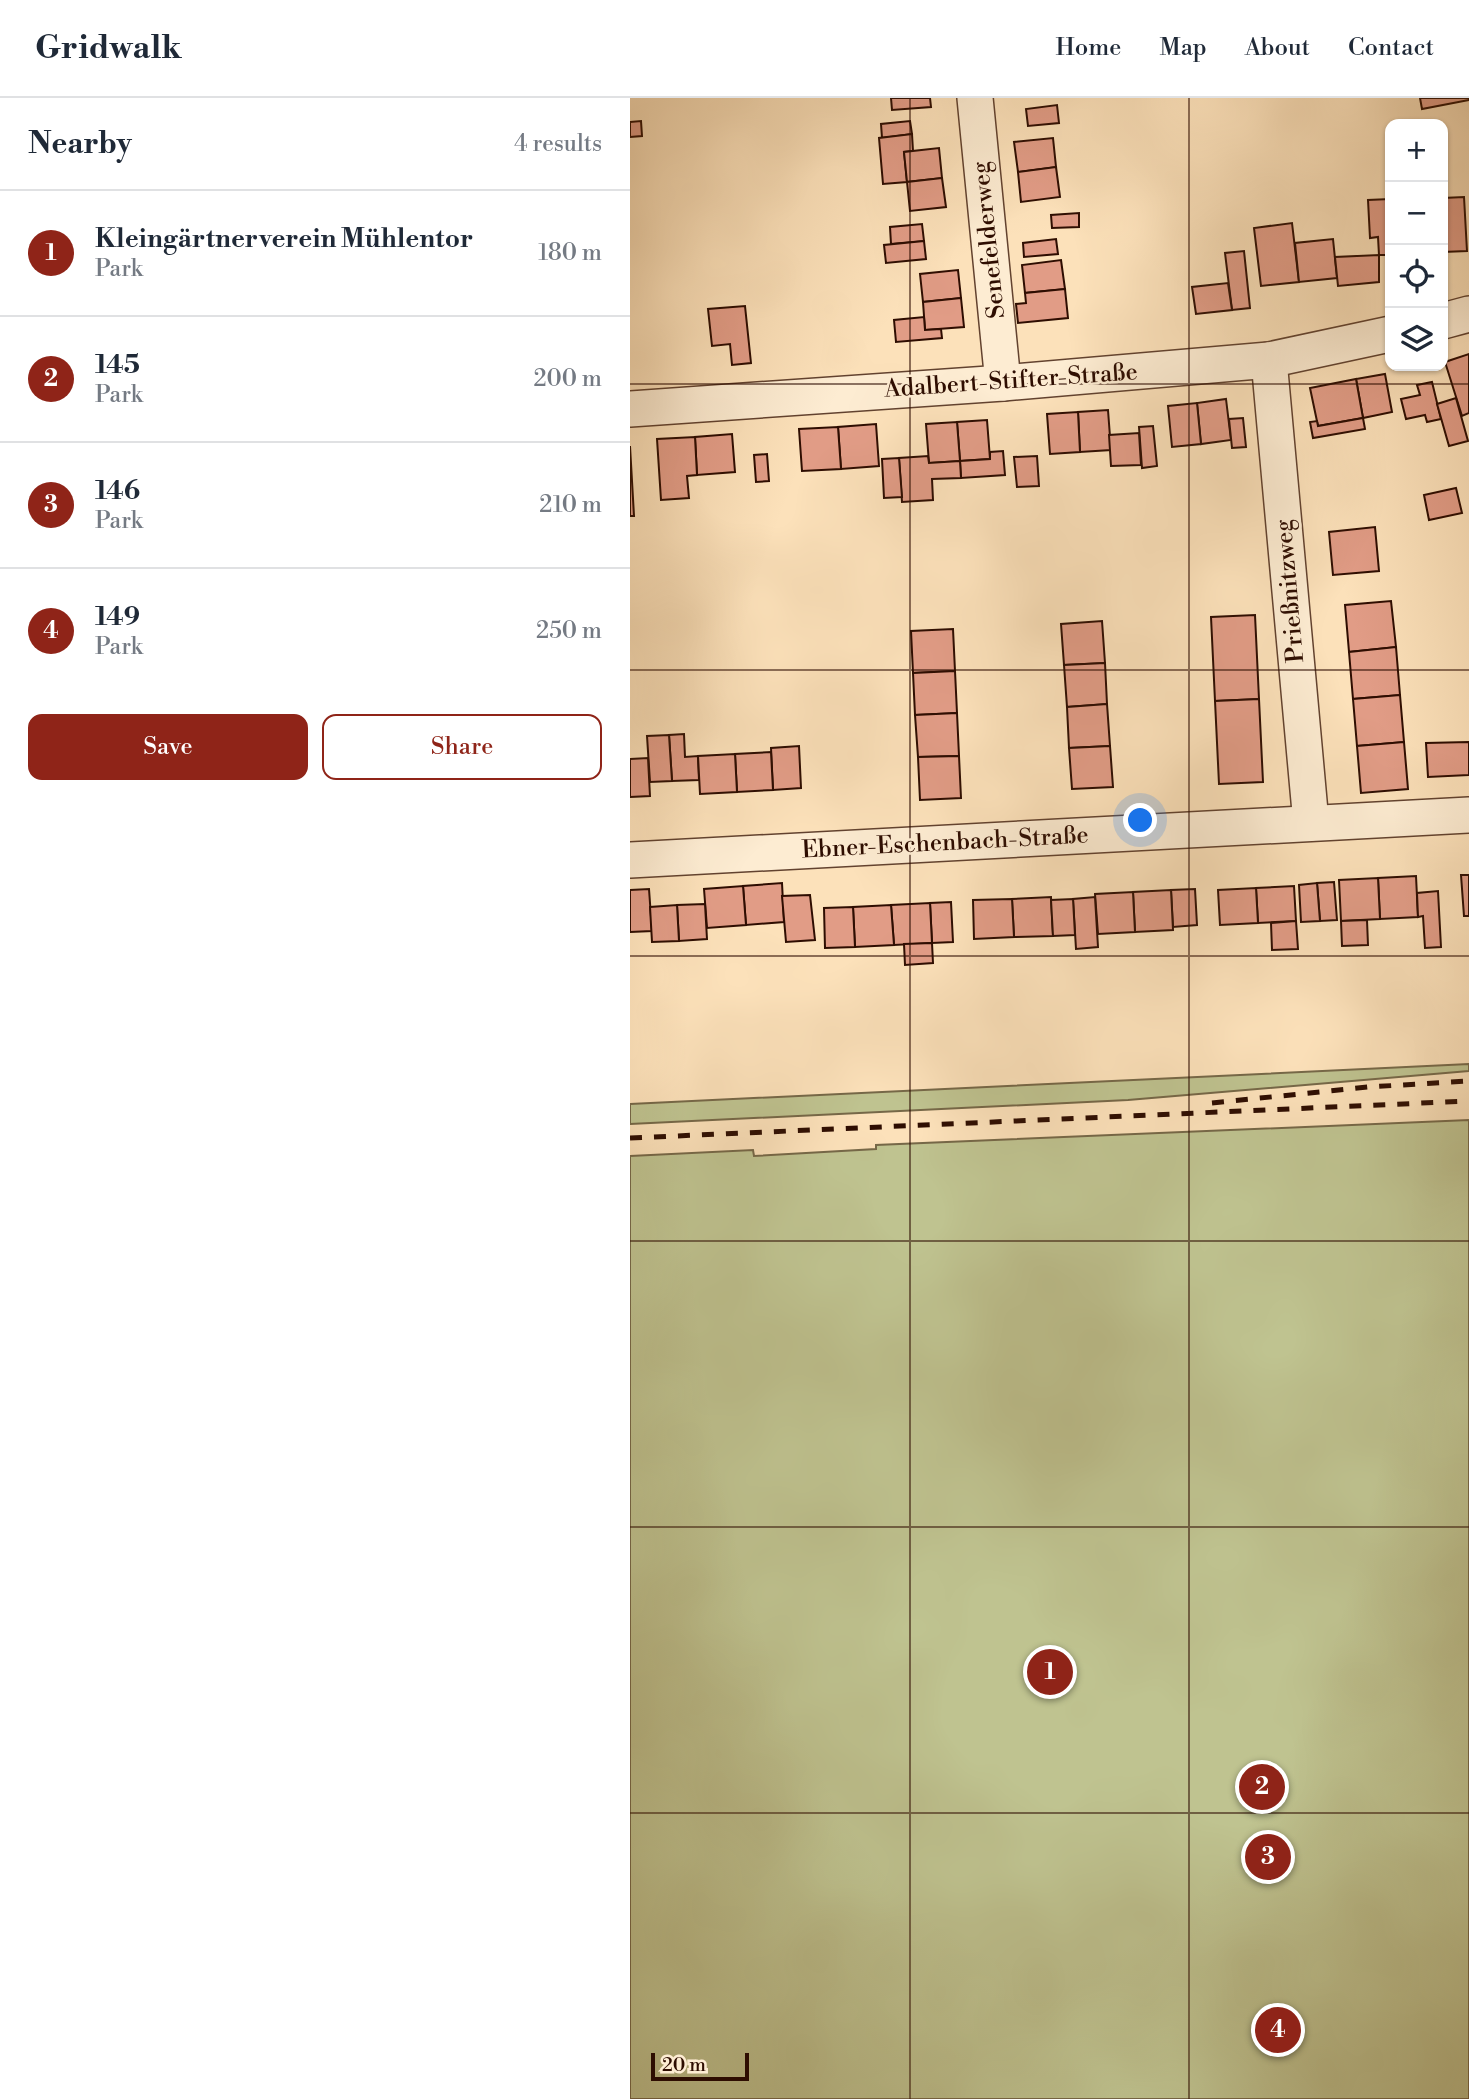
<!DOCTYPE html>
<meta charset="utf-8">
<style>
:root{--surface:#fff;--page:#f6f6f7;--text:#1f2937;--muted:#747a83;--line:#e0e1e3;--accent:#8f2418}
body{margin:0;font-family:"Libre Bodoni",serif;background:var(--page);color:var(--text)}
.controls{position:absolute;right:21px;top:21px;display:grid;overflow:hidden;border-radius:14px;box-shadow:0 2px 5px #0004}
.controls button{width:63px;height:63px;display:grid;place-items:center;padding:0;border:0;border-bottom:2px solid var(--line);background:var(--surface);color:var(--text);font:35px sans-serif}
.scale{position:absolute;left:21px;bottom:18px;width:98px;box-sizing:border-box;padding-left:7px;border:4px solid #2e0d01;border-top:0;font-size:19px;line-height:24px;white-space:nowrap;color:#2e0d01;-webkit-text-stroke:5px #fdecd2;paint-order:stroke}
.you{position:absolute;left:511px;top:723px;width:24px;height:24px;margin:-18px;border:5px solid #fff;border-radius:50%;background:#1a73e8;box-shadow:0 0 0 10px #1a73e833}
.badge{display:grid;place-items:center;width:46px;height:46px;border-radius:50%;background:var(--accent);color:#fff;font-size:23px;font-weight:700}
.pin{position:absolute;translate:-50% -50%;border:4px solid #fff;box-shadow:0 2px 7px #0006}
.list{margin:0;padding:0;list-style:none}
h2{display:flex;justify-content:space-between;align-items:center;height:91px;margin:0;padding:0 28px;font-size:30px}
h2 small{font-size:23px;font-weight:400;color:var(--muted)}
.list li{display:grid;grid-template-columns:46px 1fr auto;gap:21px;align-items:center;box-sizing:border-box;height:126px;padding:0 28px;border-top:2px solid var(--line)}
.list b{display:block;font-size:26px;white-space:nowrap}
.list p{margin:0;font-size:23px;white-space:nowrap;color:var(--muted)}
.list em{font-size:23px;font-style:normal;color:var(--muted)}
.actions{display:flex;gap:14px;padding:21px 28px}
.actions a{flex:1;padding:16px 0;border:2px solid var(--accent);border-radius:14px;text-align:center;font-size:24px;color:var(--accent)}
.actions .main{background:var(--accent);color:#fff}
.icon{flex:none;width:38px;height:38px;fill:none;stroke:currentColor;stroke-width:2;stroke-linecap:round;stroke-linejoin:round}
.map{position:relative;flex:none;width:839px;height:2001px;overflow:hidden}
header{display:flex;align-items:center;gap:42px;box-sizing:border-box;height:98px;padding:0 35px;background:var(--surface);border-bottom:2px solid var(--line)}
header strong{font-size:33px}
nav{display:flex;gap:38px;margin-inline-start:auto;font-size:24px}
main{display:flex}
aside{flex:1;background:var(--surface)}
.map>svg:first-child{display:block}
.green{fill:#bfc390;stroke:#766848;stroke-width:2}
.building{fill:#e19c86;stroke:#2e0d01;stroke-width:2}
.lines{fill:none;stroke-linecap:round;stroke-linejoin:round}
.street-casing{stroke:#62422f;stroke-width:38}
.street{stroke:#fdecd2;stroke-width:35}
.rail{stroke:#2e0d01;stroke-width:5;stroke-dasharray:12 12;stroke-linecap:butt}
.grid{fill:none;stroke:#2e0d01;stroke-width:2;stroke-opacity:0.55}
.labels{text-anchor:middle;dominant-baseline:central;stroke-width:5;stroke-linejoin:round;paint-order:stroke}
.street-label{font-size:24px;fill:#2e0d01;stroke:#fdecd2}
</style>
<header>
<strong>Gridwalk</strong>
<nav><a>Home</a><a>Map</a><a>About</a><a>Contact</a></nav>
</header>
<main>
<aside>
<h2>Nearby<small>4 results</small></h2>
<ul class="list">
<li><span class="badge">1</span><div><b>Kleingärtnerverein Mühlentor</b><p>Park</p></div><em>180 m</em></li>
<li><span class="badge">2</span><div><b>145</b><p>Park</p></div><em>200 m</em></li>
<li><span class="badge">3</span><div><b>146</b><p>Park</p></div><em>210 m</em></li>
<li><span class="badge">4</span><div><b>149</b><p>Park</p></div><em>250 m</em></li>
</ul>
<div class="actions"><a class="main">Save</a><a>Share</a></div>
</aside>
<div class="map">
<svg width="839" height="2001" viewBox="0 0 839 2001">
<rect width="100%" height="100%" fill="#fce1ba"/>
<filter id="stains"><feTurbulence type="fractalNoise" baseFrequency=".00286" numOctaves="4"/><feColorMatrix values="0 0 0 0 .2 0 0 0 0 .09 0 0 0 0 .02 0 0 0 .5 -.17"/></filter>
<radialGradient id="worn" r=".72"><stop offset=".6" stop-color="#630" stop-opacity="0"/><stop offset="1" stop-color="#630" stop-opacity=".3"/></radialGradient>
<g class="green">
<path d="M839 966V973L498 1002 0 1026V1006Z"/>
<path d="M839 1022V2001H0V1058L123 1052 124 1058 246 1051V1047Z"/>
</g>
<g class="building">
<path d="M261 0H300L301 9 262 12Z"/>
<path d="M790 0H839V2L792 11Z"/>
<path d="M427 7 429 25 398 28 396 11Z"/>
<path d="M11 23 12 38 0 39V24Z"/>
<path d="M280 23 282 36 252 40 251 26Z"/>
<path d="M282 36 283 53 274 54 277 84 253 86 249 40Z"/>
<path d="M423 40 426 69 388 74 384 44Z"/>
<path d="M309 50 312 80 277 84 274 54Z"/>
<path d="M426 69 430 99 391 104 388 74Z"/>
<path d="M312 80 316 109 280 113 277 84Z"/>
<path d="M834 99 837 153 813 154V100Z"/>
<path d="M760 101V157H749L748 139 740 140 738 102Z"/>
<path d="M449 115V129L422 130 421 117Z"/>
<path d="M662 125 669 184 631 188 624 130Z"/>
<path d="M292 126 294 143 261 146 260 129Z"/>
<path d="M426 141 428 156 394 159 393 145Z"/>
<path d="M703 141 707 180 669 184 665 145Z"/>
<path d="M294 143 296 161 256 165 254 147Z"/>
<path d="M614 153 620 210 602 212 595 155Z"/>
<path d="M749 157V184L708 188 705 159Z"/>
<path d="M431 162 435 191 395 195 392 167Z"/>
<path d="M328 172 331 200 293 204 290 176Z"/>
<path d="M598 185 602 212 566 216 562 189Z"/>
<path d="M435 191 438 220 388 225 386 206 396 205 395 195Z"/>
<path d="M331 200 334 229 295 232 293 204Z"/>
<path d="M115 208 121 265 102 267 100 246 82 248 78 211Z"/>
<path d="M294 219 295 232 311 231 312 240 266 244 264 222Z"/>
<path d="M839 256V315L832 318 815 264Z"/>
<path d="M755 276 762 314 733 320 726 281Z"/>
<path d="M726 281 733 320 688 328 680 290Z"/>
<path d="M802 284 811 321 797 324 795 317 776 321 771 301 790 297 787 287Z"/>
<path d="M826 300 838 343 819 348 807 306Z"/>
<path d="M596 301 601 342 571 346 567 305Z"/>
<path d="M567 305 571 346 542 349 538 308Z"/>
<path d="M478 312 481 352 450 354 448 314Z"/>
<path d="M448 314 450 354 420 356 417 316Z"/>
<path d="M613 320 616 349 602 350 599 321Z"/>
<path d="M733 320 735 331 683 340 680 324 687 323 688 328Z"/>
<path d="M357 322 360 361 330 363 327 324Z"/>
<path d="M327 324 330 363 299 365 296 326Z"/>
<path d="M246 326 249 368 211 371 208 329Z"/>
<path d="M523 328 527 368 512 370 509 329Z"/>
<path d="M208 329 211 371 172 373 169 331Z"/>
<path d="M509 335 511 367 481 368 479 337Z"/>
<path d="M102 336 105 374 67 377 65 339Z"/>
<path d="M65 339 67 377 57 378 59 400 31 402 27 341Z"/>
<path d="M0 348 4 418H0Z"/>
<path d="M373 353 375 377 331 380 330 363 360 361V354Z"/>
<path d="M137 356 139 383 126 384 124 357Z"/>
<path d="M298 358 299 365 330 363 331 380 302 381 303 402 272 404 269 360Z"/>
<path d="M407 358 409 388 387 389 384 359Z"/>
<path d="M269 360 272 399 254 400 252 361Z"/>
<path d="M826 390 832 415 799 422 794 397Z"/>
<path d="M745 429 749 473 703 477 699 434Z"/>
<path d="M761 503 766 549 719 554 715 507Z"/>
<path d="M625 517 629 601 585 603 581 519Z"/>
<path d="M472 523 475 565 434 567 431 526Z"/>
<path d="M323 531 325 573 283 575 281 533Z"/>
<path d="M766 549 770 597 723 601 719 554Z"/>
<path d="M475 565 477 606 437 609 434 567Z"/>
<path d="M325 573 327 615 285 617 283 575Z"/>
<path d="M770 597 774 644 727 648 723 601Z"/>
<path d="M629 601 633 684 589 686 585 603Z"/>
<path d="M477 606 480 648 439 650 437 609Z"/>
<path d="M327 615 329 658 288 659 285 617Z"/>
<path d="M54 636 55 659 68 658 69 682 42 683 39 637Z"/>
<path d="M39 637 42 683 20 684 17 638Z"/>
<path d="M774 644 778 691 731 695 727 648Z"/>
<path d="M839 644V677L798 679 796 645Z"/>
<path d="M169 648 171 690 143 692 141 650Z"/>
<path d="M480 648 483 689 442 691 439 650Z"/>
<path d="M141 654 143 692 107 694 105 656Z"/>
<path d="M105 656 107 694 70 696 68 658Z"/>
<path d="M329 658 331 700 290 702 288 659Z"/>
<path d="M18 660 20 698 0 699V661Z"/>
<path d="M831 777H839V818H834Z"/>
<path d="M786 778 788 819 750 821 748 780Z"/>
<path d="M748 780 750 821 711 823 709 782Z"/>
<path d="M704 784 707 822 690 823 687 785Z"/>
<path d="M152 785 154 824 116 827 113 788Z"/>
<path d="M687 785 690 823 671 824 669 787Z"/>
<path d="M113 788 116 827 77 830 74 791Z"/>
<path d="M664 788 666 823 628 825 626 790Z"/>
<path d="M626 790 628 825 590 827 588 792Z"/>
<path d="M19 791 22 833 0 834V792Z"/>
<path d="M565 791 567 827 543 829 541 792Z"/>
<path d="M541 792 543 832 505 834 503 794Z"/>
<path d="M808 793 811 849 795 850 793 818 788 819 787 795Z"/>
<path d="M503 794 505 834 468 836 465 796Z"/>
<path d="M180 797 185 842 156 844 152 798Z"/>
<path d="M421 799 423 838 384 839 382 801Z"/>
<path d="M465 799 468 849 446 851 443 801Z"/>
<path d="M382 801 384 839 344 841 343 802Z"/>
<path d="M443 801 445 837 423 838 421 802Z"/>
<path d="M321 804 323 844 302 845 300 805Z"/>
<path d="M300 805 302 845 264 847 261 807Z"/>
<path d="M75 806 77 841 49 843 47 807Z"/>
<path d="M47 807 49 843 22 844 20 809Z"/>
<path d="M261 807 264 847 225 849 223 809Z"/>
<path d="M223 809 225 849 195 850 194 810Z"/>
<path d="M737 822 738 847 712 848 711 823Z"/>
<path d="M666 823 668 851 642 852 641 825Z"/>
<path d="M302 845 303 865 275 867 274 846Z"/>
</g>
<g class="lines">
<defs>
<g id="street">
<path d="M345 0 373 285"/>
<path d="M813 223 839 216"/>
<path d="M639 262 681 725"/>
<path d="M0 311 373 285 639 262 760 236"/>
<path d="M0 762 839 717"/>
</g>
</defs>
<use href="#street" class="street-casing"/>
<use href="#street" class="street"/>
<g class="rail">
<path d="M582 1005 738 989 839 983"/>
<path d="M0 1040 839 1003"/>
</g>
</g>
<path class="grid" d="M280 0V2001M559 0V2001M0 286H839M0 572H839M0 858H839M0 1143H839M0 1429H839M0 1715H839"/>
<g class="labels">
<g class="street-label">
<text transform="translate(359 142) rotate(-96)">Senefelderweg</text>
<text transform="translate(381 283) rotate(-4)">Adalbert-Stifter-Straße</text>
<text transform="translate(660 493) rotate(-95)">Prießnitzweg</text>
<text transform="translate(315 745) rotate(-3)">Ebner-Eschenbach-Straße</text>
</g>
</g>
<rect width="100%" height="100%" filter="url(#stains)"/>
<rect width="100%" height="100%" fill="url(#worn)"/>
</svg>
<div class="controls">
<button>+</button>
<button>−</button>
<button><svg class="icon" aria-label="locate" viewBox="0 0 24 24"><circle cx="12" cy="12" r="6"/><path d="M12 2v4M12 18v4M2 12h4M18 12h4"/></svg></button>
<button><svg class="icon" aria-label="layers" viewBox="0 0 24 24"><path d="M12 4l9 5-9 5-9-5zM3 14l9 5 9-5"/></svg></button>
</div>
<div class="scale">20 m</div>
<div class="you"></div>
<div class="pin badge" style="left:420px;top:1574px">1</div>
<div class="pin badge" style="left:632px;top:1689px">2</div>
<div class="pin badge" style="left:638px;top:1759px">3</div>
<div class="pin badge" style="left:648px;top:1932px">4</div>
</div>
</main>
